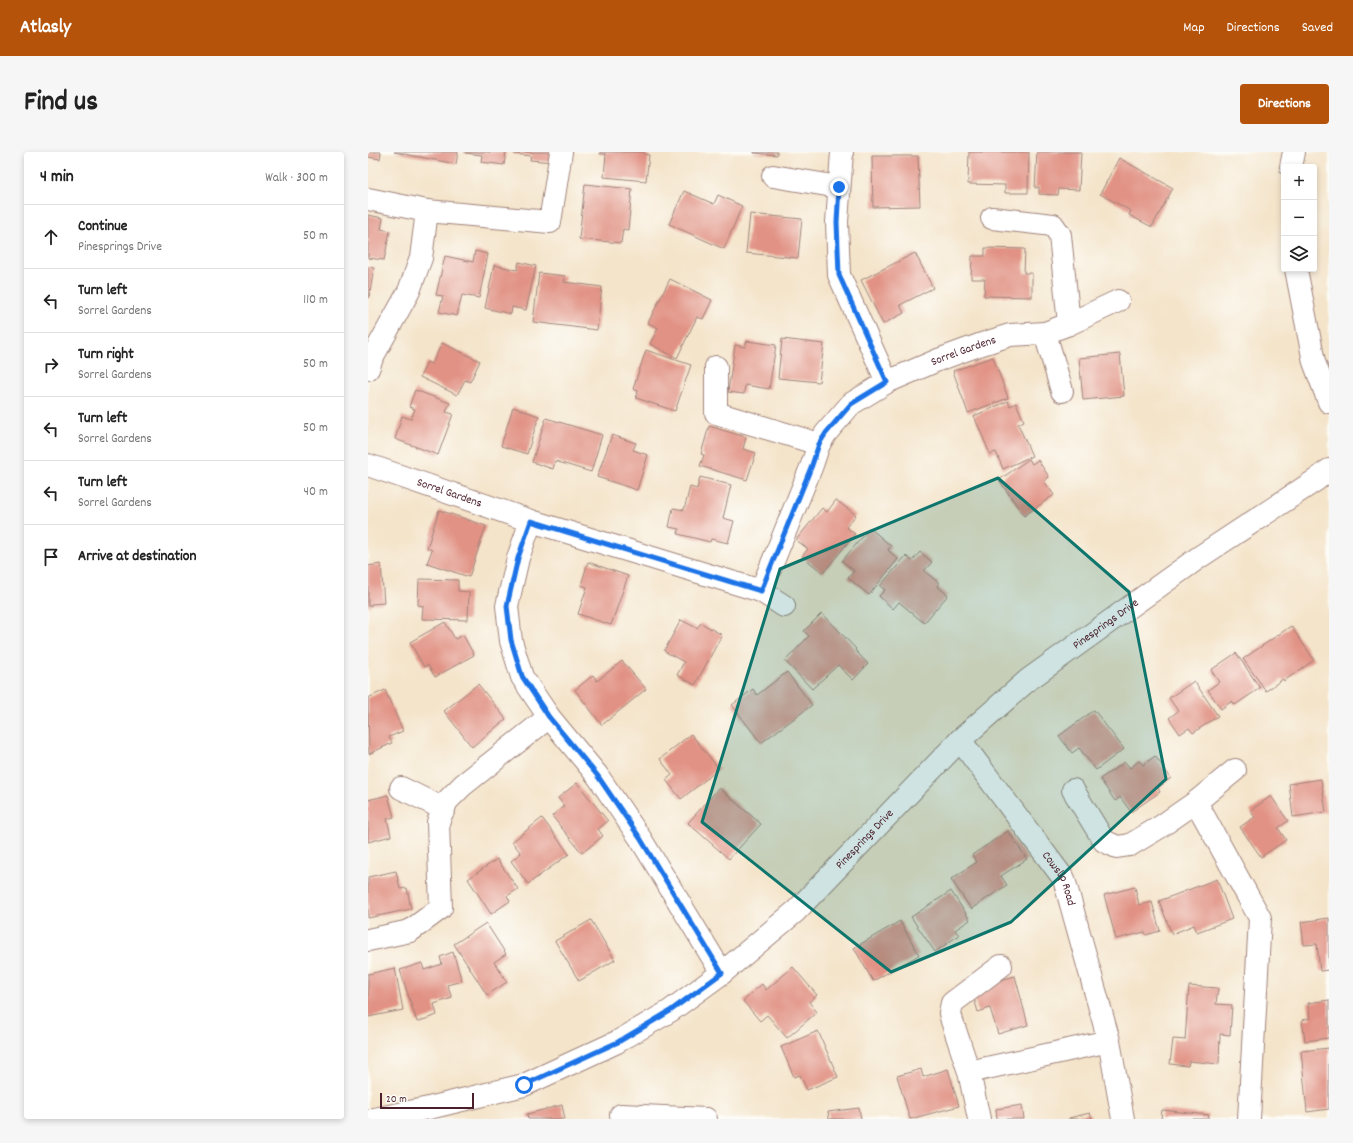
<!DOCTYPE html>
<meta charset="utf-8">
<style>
:root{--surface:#fff;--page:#f6f6f6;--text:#222;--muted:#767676;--line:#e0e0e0;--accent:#b45309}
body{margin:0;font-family:Dekko,sans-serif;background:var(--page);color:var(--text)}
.controls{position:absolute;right:12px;top:12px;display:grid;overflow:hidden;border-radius:4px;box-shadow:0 2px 6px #0003}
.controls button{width:36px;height:36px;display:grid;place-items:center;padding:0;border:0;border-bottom:1px solid var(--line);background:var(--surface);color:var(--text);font:20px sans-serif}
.scale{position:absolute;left:12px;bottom:10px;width:94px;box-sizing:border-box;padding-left:4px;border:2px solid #4a1f2b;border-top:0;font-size:11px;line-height:14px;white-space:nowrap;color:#4a1f2b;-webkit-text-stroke:3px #fdfcf7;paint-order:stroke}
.stop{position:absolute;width:12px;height:12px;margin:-9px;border:3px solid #1a73e8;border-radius:50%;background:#fff}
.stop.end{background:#1a73e8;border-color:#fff;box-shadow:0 1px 4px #0008}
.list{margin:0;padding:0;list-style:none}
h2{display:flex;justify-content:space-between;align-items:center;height:52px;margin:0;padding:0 16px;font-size:17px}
h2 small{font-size:13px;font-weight:400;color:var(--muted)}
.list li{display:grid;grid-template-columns:26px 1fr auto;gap:12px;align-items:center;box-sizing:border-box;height:64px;padding:0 16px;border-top:1px solid var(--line)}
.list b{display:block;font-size:15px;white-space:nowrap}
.list p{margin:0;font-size:13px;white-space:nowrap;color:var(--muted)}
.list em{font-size:13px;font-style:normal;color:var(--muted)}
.icon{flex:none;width:22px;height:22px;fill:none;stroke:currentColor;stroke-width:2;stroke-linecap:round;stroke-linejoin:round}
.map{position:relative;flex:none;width:961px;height:967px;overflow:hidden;border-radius:4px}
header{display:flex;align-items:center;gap:24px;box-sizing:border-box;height:56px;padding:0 20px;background:var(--accent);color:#fff}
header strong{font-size:19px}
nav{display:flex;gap:22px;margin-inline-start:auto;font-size:14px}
.intro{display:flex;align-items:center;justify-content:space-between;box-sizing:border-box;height:96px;padding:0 24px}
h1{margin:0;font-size:28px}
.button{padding:10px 18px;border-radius:4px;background:var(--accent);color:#fff;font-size:14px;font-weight:700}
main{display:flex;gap:24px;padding:0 24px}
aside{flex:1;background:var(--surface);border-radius:4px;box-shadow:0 2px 6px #0003}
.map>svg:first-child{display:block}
.building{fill:#e19284}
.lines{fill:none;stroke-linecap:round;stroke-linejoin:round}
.minor-casing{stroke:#9f827a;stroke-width:24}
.minor{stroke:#fff;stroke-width:22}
.route{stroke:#1a73e8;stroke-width:5}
.marked{fill:#0f766e;fill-opacity:0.2;stroke:#0f766e;stroke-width:3;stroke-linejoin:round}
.labels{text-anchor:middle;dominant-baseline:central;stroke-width:3;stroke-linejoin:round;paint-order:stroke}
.street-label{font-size:12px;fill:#4a1f2b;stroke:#fdfcf7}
</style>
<header>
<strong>Atlasly</strong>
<nav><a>Map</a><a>Directions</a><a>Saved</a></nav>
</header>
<div class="intro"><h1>Find us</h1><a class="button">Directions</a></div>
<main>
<aside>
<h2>4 min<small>Walk · 300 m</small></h2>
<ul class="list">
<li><svg class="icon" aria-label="ahead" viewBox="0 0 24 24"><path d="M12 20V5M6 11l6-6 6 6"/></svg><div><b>Continue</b><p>Pinesprings Drive</p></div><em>50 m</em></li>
<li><svg class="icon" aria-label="left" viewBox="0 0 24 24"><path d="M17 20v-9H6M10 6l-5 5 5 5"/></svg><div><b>Turn left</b><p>Sorrel Gardens</p></div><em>110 m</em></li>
<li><svg class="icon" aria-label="right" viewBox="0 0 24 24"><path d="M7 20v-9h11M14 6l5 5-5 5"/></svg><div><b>Turn right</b><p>Sorrel Gardens</p></div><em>50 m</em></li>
<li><svg class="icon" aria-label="left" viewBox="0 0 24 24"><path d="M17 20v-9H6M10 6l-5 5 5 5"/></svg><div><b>Turn left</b><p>Sorrel Gardens</p></div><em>50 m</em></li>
<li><svg class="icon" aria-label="left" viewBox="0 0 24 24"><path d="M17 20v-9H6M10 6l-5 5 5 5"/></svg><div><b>Turn left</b><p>Sorrel Gardens</p></div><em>40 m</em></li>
<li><svg class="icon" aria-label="arrive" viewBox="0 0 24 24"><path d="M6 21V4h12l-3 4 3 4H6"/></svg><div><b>Arrive at destination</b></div></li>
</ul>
</aside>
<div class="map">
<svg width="961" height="967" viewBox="0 0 961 967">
<rect width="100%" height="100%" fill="#fdfcf7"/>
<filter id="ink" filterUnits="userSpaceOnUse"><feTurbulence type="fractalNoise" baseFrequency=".025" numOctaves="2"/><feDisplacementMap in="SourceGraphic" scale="8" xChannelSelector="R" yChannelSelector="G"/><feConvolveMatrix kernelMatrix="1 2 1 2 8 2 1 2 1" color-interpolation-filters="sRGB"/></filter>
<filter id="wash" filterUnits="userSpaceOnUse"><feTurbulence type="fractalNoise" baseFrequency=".012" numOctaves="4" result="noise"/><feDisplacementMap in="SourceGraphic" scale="16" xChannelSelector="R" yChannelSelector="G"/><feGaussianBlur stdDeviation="0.9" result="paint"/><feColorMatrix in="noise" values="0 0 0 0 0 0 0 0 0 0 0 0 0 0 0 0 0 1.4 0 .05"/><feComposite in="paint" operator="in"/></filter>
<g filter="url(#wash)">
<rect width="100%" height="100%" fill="#f4e4ca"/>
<g id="blocks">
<g class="building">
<path d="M0 0H13L12 7 0 5Z"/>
<path d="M26 0H90L88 12Z"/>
<path d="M97 0H138L136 13 113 10 114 3 97 1Z"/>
<path d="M146 0H186L185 10 162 8 163 4 146 2Z"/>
<path d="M232 0H276V2L281 3 278 29 236 25 238 2H232Z"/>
<path d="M386 0H409V3L386 1Z"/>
<path d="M601 0H661L660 41H637V33L600 32Z"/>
<path d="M669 0H713L711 38 691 37 690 43 671 42V35L667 36Z"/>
<path d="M504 4H550L552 54 505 55Z"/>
<path d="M751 6 805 36 784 75 761 63 763 59 732 42Z"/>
<path d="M217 32 264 37 260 78 255 77 253 91 211 87Z"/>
<path d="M316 39 346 52 350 43 374 54 356 97 301 72Z"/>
<path d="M382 62 434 67 430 106 378 101Z"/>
<path d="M0 63 15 66 13 77 22 79 16 108 0 106Z"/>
<path d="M617 96 657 97 656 121H664V145L616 144 617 127H603L604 104H617Z"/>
<path d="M107 99 120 102 111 146 94 143 89 164 71 160 75 144 68 143 77 104 105 110Z"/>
<path d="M547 101 565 136 532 153 536 161 515 172 493 128Z"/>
<path d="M151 110 168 114 158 158 144 155 143 162 117 156 126 113 149 118Z"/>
<path d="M0 115 6 116 1 146H0Z"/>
<path d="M171 121 197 124 196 130 234 135 229 178 165 170Z"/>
<path d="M302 127 344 148 335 167 329 165 309 206 282 192 290 176 280 171Z"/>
<path d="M414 187 456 192 451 230 410 226Z"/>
<path d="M379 189 408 193 401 237 377 233 376 242 360 240 367 193 377 195Z"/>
<path d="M74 191 112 209 102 230 97 228 89 243 52 225 59 210 64 212Z"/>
<path d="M278 198 323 213 307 259 268 246 270 239 265 237Z"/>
<path d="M752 202 756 244 715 248 711 206Z"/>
<path d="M625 205 640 246 600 261 585 219Z"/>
<path d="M47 238 82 251 78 260 85 262 70 303 27 287 34 264 43 267 47 257 41 255Z"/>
<path d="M640 249 642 254 648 251 656 269 650 272 664 304 635 317 628 300 622 302 606 264Z"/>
<path d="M145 255 171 264 159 302 133 294Z"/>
<path d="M178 266 234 283 223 320 187 309 185 317 164 310Z"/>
<path d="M341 274 378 285 375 297 388 301 379 328 332 314 336 303 333 302Z"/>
<path d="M244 283 268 291 265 298 280 303 269 338 229 325Z"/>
<path d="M661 307 664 312 670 308 681 325 676 329 686 343 656 364 631 328Z"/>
<path d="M332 325 363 333 355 366 366 369 360 391 343 387 342 390 310 382 311 377 301 375 305 356 316 358 322 335 329 337Z"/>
<path d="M468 348 488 363 478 375 487 382 455 421 434 404 440 397 428 388 454 356 459 360Z"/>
<path d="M71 358 118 374 101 425 59 411 64 398 59 396Z"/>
<path d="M502 376 523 394 520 398 530 407 501 443 480 426 486 419 474 409Z"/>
<path d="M552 400 564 410 556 419 571 431 569 434 580 443 556 471 531 450 525 457 511 444 517 438 512 434 538 404 544 409Z"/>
<path d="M220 410 260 424 243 473 210 462 219 435 213 433Z"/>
<path d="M13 412 16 451 3 452V454H0V414Z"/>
<path d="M51 427 90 428V439L101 440 100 468 54 467 55 454 50 453Z"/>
<path d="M454 461 488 497 487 498 500 512 485 528 470 513 444 537 417 509 441 484 436 479Z"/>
<path d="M313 468 329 476 333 471 354 483 327 533 309 523 316 510 296 499Z"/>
<path d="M77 470 87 487 95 483 106 503 67 525 60 513 56 515 42 490Z"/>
<path d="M923 474 946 508 916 529 915 527 898 539 875 507Z"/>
<path d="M868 501 892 536 867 553 864 549 853 557 840 538 851 530 843 518Z"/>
<path d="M254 509 278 537 234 573 207 538 225 523 229 529Z"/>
<path d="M419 520 444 553 393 591 364 553 385 537 389 543Z"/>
<path d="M826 529 850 564 825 581 821 576 812 582 801 566 810 559 801 546Z"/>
<path d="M110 532 138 567 104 595 76 559Z"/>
<path d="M17 538 35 579 21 585 24 591 1 602 0 546Z"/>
<path d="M726 558 756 597 728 618 711 596 704 601 691 584Z"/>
<path d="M323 582 351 617 313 647 298 628 304 623 292 607Z"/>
<path d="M787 604 803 626 790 636 792 640 763 660 752 645 747 649 732 627 757 610 762 616 771 609 775 613Z"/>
<path d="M953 627 958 660 925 665 921 632Z"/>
<path d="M209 631 240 669 230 677 235 684 214 701 184 664 196 654 190 646Z"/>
<path d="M351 636 393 672 361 707 320 671Z"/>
<path d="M20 643 26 665 19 667 23 684 0 690V648Z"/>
<path d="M903 644 920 669 910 676 918 688 893 705 872 675 887 665 882 659Z"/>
<path d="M174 666 201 702 160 732 143 709 153 701 144 690Z"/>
<path d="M640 679 659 707 633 724 639 733 603 757 583 727 609 710 604 703Z"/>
<path d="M129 707 150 737 139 744 142 749 123 762 100 727Z"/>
<path d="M28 719 32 737 39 736 43 757 0 766V725Z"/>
<path d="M849 727 864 767 829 780 826 773 804 782 791 749Z"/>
<path d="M767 735 771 753 784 750 792 779 778 783 777 780 748 787 736 743Z"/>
<path d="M583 739 602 768 587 778 591 783 567 800 543 765Z"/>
<path d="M961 766V818L952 819 949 792 936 793 933 770Z"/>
<path d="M223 768 247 808 211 829 187 789Z"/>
<path d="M532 769 551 803 505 829 486 796Z"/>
<path d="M118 771 138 802 126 810 139 830 119 843 86 792Z"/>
<path d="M85 800 94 829 79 833 84 846 66 852 69 863 49 870 32 818 54 811 56 818 74 812 72 805Z"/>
<path d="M425 815 449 843 441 850 449 860 419 886 399 863 392 869 375 849 394 832 398 838Z"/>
<path d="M27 816 35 858 0 865V822Z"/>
<path d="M647 824 660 873 630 882 622 856 610 860 603 836Z"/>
<path d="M821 834 850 836 848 852 864 853 862 883 852 882 851 912 821 909 820 914 802 912 805 887 817 888Z"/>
<path d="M961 848V886L937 889 934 868 942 866 940 851Z"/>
<path d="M450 879 470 925 439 938 432 923 426 925 413 895Z"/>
<path d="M961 896V957L939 960 933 899Z"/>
<path d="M553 917 555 925 580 917 591 954 542 967 529 924Z"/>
<path d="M194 953 197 967H160L159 962Z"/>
<path d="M654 953 656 967H629L628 957Z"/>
<path d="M491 956 493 967H461L460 960Z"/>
<path d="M794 958 841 963 840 967H793Z"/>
<path d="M722 961 724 967H701V966Z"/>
</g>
</g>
</g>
<g filter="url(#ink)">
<use href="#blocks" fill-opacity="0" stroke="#9f827a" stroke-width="1"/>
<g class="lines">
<defs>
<g id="minor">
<path d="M474 0 469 70 471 123 519 230"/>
<path d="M923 15 926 0"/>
<path d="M405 24 471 35"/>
<path d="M0 47 59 59 53 106 41 139 4 206 0 217"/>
<path d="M59 59 182 70 193 0"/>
<path d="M624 66 685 73 692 83 701 172"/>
<path d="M928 117 946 210 961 250"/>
<path d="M677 181 694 239"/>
<path d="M348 215V261L451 292"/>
<path id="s1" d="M0 313 163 369 393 439 444 313 451 292 458 281 483 252 519 230 570 208 611 193 642 183 677 181 701 172 750 149"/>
<path d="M163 369 150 406 139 454 143 489 154 525 181 565 229 623 272 686 354 821"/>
<path d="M393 439 416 454"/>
<path id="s2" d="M592 588 696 727 741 889 755 967"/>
<path d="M33 636 76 657"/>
<path d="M705 638 736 689 749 695 762 693 792 675 828 650 867 618"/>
<path d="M828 650 892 766 881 967"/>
<path d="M0 788 42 779 73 756 70 670 79 649 95 633 181 565"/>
<path d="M601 920 741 889"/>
<path d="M253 963 338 967"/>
<path id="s3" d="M6 967 61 956 156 933 249 890 302 859 354 821 428 759 592 588 660 528 830 406 948 328 961 318"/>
<path d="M611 967 601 920 584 869 582 861 584 851 633 814"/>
</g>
</defs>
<use href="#minor" class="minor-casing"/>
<use href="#minor" class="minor"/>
</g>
</g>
<g class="lines" filter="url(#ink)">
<path class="route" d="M156 933 250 890 302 859 354 821 272 686 229 623 181 565 154 524 143 488 139 454 150 406 163 369 393 439 444 313 451 292 458 281 483 252 519 230 471 123 469 70 471 35"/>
</g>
<path class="marked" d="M630 326 761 440 798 627 643 770 523 820 334 670 412 417Z"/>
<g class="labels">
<g class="street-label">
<text stroke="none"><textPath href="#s1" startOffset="747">Sorrel Gardens</textPath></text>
<text stroke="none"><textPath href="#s1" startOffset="86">Sorrel Gardens</textPath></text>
<text stroke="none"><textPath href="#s3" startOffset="902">Pinesprings Drive</textPath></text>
<text stroke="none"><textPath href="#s3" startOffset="578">Pinesprings Drive</textPath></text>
<text stroke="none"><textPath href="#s2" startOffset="171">Cowslip Road</textPath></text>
</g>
</g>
</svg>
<div class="controls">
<button>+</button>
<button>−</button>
<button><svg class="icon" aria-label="layers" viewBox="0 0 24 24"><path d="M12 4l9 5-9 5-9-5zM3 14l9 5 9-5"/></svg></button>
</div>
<div class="scale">20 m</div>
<div class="stop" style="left:156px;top:933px"></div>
<div class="stop end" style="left:471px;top:35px"></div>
</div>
</main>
